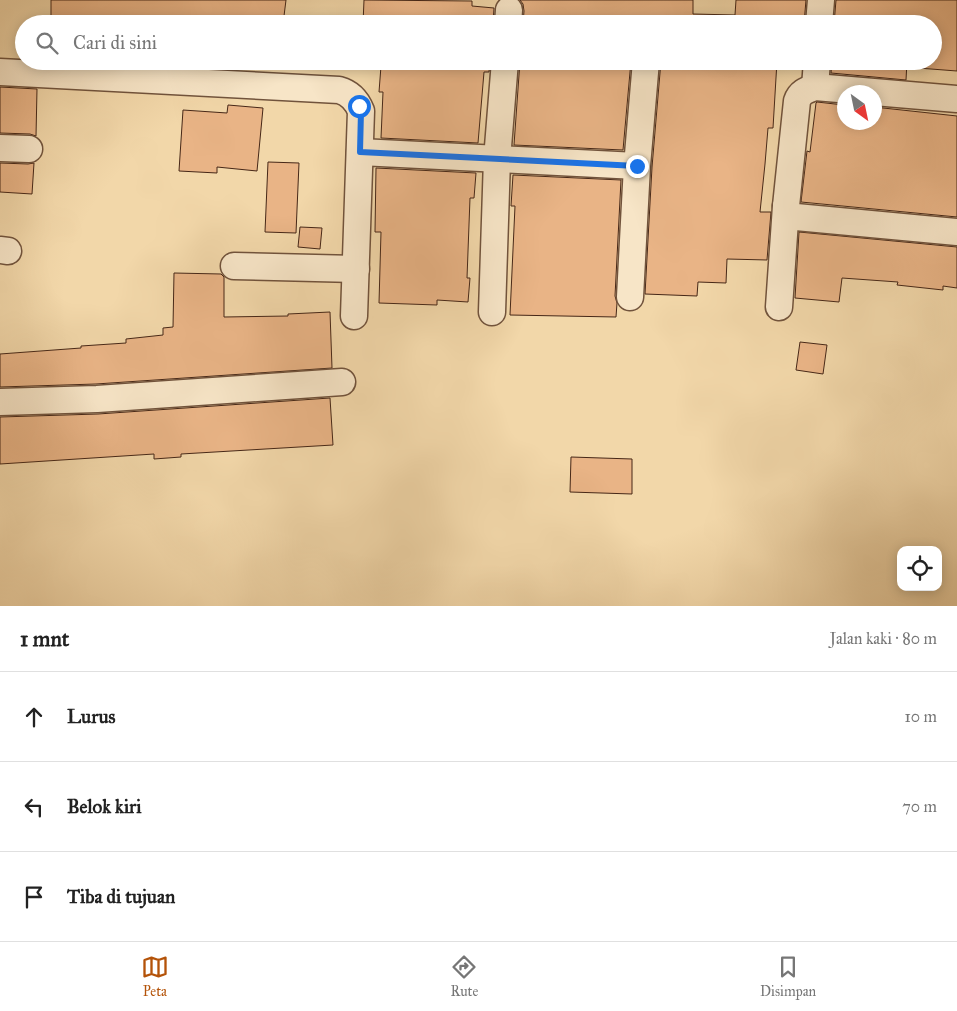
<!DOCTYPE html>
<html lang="id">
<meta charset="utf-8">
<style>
:root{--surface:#fff;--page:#f6f6f6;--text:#222;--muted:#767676;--line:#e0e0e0;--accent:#b45309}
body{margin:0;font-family:"IM FELL Great Primer",serif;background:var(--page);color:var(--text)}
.controls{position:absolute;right:15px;bottom:15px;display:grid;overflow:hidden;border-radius:10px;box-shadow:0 2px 12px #0003}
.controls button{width:45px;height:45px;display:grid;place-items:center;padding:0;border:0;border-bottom:1px solid var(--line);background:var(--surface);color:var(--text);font:25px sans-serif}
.compass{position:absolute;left:837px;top:85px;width:45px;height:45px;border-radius:50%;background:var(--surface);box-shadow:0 2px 12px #0003;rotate:147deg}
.stop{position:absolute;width:15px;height:15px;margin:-11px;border:4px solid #1a73e8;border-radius:50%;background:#fff}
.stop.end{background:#1a73e8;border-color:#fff;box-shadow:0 1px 5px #0008}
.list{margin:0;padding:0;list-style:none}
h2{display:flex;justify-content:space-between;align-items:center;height:65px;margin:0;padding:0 20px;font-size:21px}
h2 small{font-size:16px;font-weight:400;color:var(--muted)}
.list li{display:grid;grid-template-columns:32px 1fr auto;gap:15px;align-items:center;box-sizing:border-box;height:90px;padding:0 20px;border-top:1px solid var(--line)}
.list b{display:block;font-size:19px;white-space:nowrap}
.list em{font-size:16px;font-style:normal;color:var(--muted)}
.icon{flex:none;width:28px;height:28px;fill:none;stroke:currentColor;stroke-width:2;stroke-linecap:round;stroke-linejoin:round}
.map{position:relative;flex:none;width:957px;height:606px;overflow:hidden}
.search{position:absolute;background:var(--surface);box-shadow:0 2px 12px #0003;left:15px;right:15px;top:15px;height:55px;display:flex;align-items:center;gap:12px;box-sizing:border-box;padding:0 18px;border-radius:28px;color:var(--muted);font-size:19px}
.sheet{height:335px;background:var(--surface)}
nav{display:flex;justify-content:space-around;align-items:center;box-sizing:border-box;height:70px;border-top:1px solid var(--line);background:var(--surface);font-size:14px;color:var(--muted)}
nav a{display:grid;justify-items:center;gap:2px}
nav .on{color:var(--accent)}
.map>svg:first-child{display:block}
.building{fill:#e9b486;stroke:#462717}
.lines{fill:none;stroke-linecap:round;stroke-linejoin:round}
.minor-casing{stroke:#71533c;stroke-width:29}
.minor{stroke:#f7e5c7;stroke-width:26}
.route{stroke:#1a73e8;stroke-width:6}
</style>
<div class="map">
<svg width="957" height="606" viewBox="0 0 957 606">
<rect width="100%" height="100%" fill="#f2d7a9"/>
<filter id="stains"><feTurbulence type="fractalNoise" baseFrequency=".004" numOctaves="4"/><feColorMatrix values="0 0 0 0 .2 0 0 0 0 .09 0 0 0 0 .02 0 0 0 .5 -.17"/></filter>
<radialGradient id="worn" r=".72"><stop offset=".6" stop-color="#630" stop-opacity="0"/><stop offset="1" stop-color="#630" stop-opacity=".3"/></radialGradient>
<g class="building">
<path d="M51 0H286L283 24H51Z"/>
<path d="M364 0 472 1V6L494 8 493 24H363Z"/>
<path d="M520 0H693V14L735 15 736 0H806L804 24H523L524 11 523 4Z"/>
<path d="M836 0H957V71L918 68 919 61H933V24L869 21 868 24H834Z"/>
<path d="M433 61H490L489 72H484L478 143 381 138 383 92H379L381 66 432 69Z"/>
<path d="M520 61H631L623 150 514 145Z"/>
<path d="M661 61H777L773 128H768L765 164 760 212H771L767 260 727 259 726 283 698 282 697 296 645 294 652 167Z"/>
<path d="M832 61H907L906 80 831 73Z"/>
<path d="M0 87 37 89 36 136 30 134 0 133Z"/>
<path d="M817 102 844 105V122H874V107L957 116V217L801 202 807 151 810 152 816 103Z"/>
<path d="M228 105 263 108 257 171 217 167V173L179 171 183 110 227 113Z"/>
<path d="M268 162 299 163 296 233 265 232Z"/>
<path d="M0 163 28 164 34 163 32 194 0 192Z"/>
<path d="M376 168 476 173 474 198H470L467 278H470L468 302 437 300V305L379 303 381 232H375Z"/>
<path d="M513 175 621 180 615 296 617 303 616 317 510 315 515 206H511Z"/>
<path d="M300 227 322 228 320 249 298 247Z"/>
<path d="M799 232 957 247V288L943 286V290L897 285 898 282 842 278 839 302 795 298Z"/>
<path d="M174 273 221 274 224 277V317L288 316V314L330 312 332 368 96 384 0 387V354L81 348V346L126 343V339L163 335V328L173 327Z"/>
<path d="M800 342 827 345 823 374 796 370Z"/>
<path d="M330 398 333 445 181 454V457L154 459V454L0 464V417L98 414Z"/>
<path d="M571 457 632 459V494L570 492Z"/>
</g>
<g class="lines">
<defs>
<g id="minor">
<path d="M508 24 509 10"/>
<path d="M819 24 821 0"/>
<path d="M0 72 339 90C350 93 357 101 361 111L354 316"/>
<path d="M815 87 817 61"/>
<path d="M957 99 815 87C807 90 800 92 797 101L786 206C788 212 790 215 796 217L957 232"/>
<path d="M0 148 29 149"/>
<path d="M360 152 637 166"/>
<path d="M0 250 8 251"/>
<path d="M234 266 356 269"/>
<path d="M630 297 637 166 646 61"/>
<path d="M779 307 786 206"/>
<path d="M492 312 497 159 505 61"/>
<path d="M0 402 97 399 342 382"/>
</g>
</defs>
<use href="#minor" class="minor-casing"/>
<use href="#minor" class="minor"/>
</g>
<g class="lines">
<path class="route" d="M359 106 361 111 360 152 637 166"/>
</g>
<rect width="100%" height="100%" filter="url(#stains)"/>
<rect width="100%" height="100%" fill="url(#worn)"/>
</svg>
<div class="controls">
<button><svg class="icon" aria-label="locate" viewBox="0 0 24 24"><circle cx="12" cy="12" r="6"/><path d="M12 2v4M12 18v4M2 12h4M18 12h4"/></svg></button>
</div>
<svg class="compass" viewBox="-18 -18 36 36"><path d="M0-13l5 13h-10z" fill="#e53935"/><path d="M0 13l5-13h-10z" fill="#767676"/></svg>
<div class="stop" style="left:359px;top:106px"></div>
<div class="stop end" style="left:637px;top:166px"></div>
<div class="search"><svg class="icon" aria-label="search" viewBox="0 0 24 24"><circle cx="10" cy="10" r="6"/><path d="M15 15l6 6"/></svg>Cari di sini</div>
</div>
<section class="sheet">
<h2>1 mnt<small>Jalan kaki · 80 m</small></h2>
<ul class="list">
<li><svg class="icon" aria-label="ahead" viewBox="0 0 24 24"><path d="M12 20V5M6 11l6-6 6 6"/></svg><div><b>Lurus</b></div><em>10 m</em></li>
<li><svg class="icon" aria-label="left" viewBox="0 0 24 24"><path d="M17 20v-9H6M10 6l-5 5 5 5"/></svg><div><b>Belok kiri</b></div><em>70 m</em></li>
<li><svg class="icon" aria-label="arrive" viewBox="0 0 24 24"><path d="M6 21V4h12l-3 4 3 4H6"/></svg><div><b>Tiba di tujuan</b></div></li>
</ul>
</section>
<nav>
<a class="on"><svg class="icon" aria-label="map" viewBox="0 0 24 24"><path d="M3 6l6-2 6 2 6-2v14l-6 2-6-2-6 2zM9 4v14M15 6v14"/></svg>Peta</a>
<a><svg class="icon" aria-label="directions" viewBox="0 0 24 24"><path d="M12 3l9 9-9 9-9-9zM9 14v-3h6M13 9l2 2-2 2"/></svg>Rute</a>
<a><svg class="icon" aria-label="saved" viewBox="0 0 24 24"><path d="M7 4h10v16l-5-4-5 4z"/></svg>Disimpan</a>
</nav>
